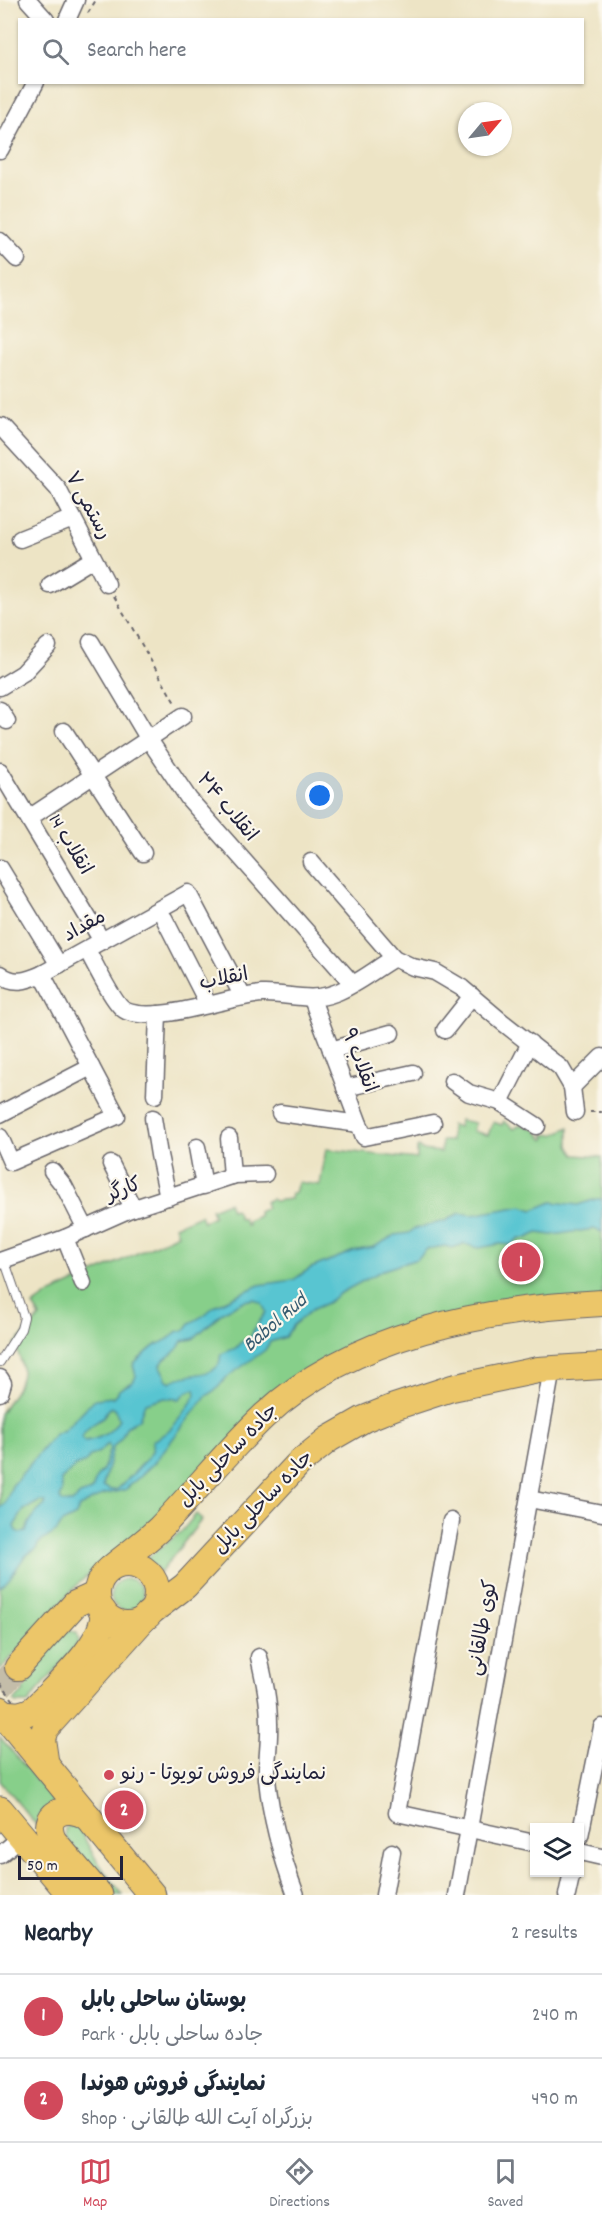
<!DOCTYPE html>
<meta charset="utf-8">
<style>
:root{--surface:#fff;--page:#f6f6f7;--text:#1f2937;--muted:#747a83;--line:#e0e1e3;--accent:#d1495b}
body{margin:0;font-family:Dekko,"Playpen Sans Arabic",sans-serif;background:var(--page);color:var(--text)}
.controls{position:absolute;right:18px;bottom:18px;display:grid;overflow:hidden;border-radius:0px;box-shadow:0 2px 4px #0004}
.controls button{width:54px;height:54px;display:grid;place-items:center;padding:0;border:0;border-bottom:2px solid var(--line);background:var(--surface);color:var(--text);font:30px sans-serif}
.compass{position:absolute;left:458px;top:102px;width:54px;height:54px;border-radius:50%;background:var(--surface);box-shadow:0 2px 4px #0004;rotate:61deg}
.scale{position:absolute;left:18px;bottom:15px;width:105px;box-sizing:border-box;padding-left:6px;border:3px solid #22223b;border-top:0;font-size:16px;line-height:21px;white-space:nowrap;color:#22223b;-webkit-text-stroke:4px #fbf7ec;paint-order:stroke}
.you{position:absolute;left:320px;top:796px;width:21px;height:21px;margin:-15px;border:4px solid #fff;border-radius:50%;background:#1a73e8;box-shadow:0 0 0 9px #1a73e833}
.badge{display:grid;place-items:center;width:39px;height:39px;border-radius:50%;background:var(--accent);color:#fff;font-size:20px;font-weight:700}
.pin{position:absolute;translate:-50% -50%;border:3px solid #fff;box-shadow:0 2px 6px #0006}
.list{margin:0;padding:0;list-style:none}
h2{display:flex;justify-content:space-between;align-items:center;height:78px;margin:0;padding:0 24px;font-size:26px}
h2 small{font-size:20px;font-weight:400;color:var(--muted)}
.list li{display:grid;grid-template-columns:39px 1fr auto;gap:18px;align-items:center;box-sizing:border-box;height:84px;padding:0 24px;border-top:2px solid var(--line)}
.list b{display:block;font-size:22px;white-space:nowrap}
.list p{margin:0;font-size:20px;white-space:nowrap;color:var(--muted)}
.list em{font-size:20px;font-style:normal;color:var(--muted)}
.icon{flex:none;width:33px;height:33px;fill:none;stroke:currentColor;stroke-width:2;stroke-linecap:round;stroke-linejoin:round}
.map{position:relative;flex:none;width:602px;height:1895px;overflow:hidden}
.search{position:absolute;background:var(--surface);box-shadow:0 2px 4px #0004;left:18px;right:18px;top:18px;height:66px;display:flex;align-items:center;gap:15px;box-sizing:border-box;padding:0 21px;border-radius:0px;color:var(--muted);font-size:22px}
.sheet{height:246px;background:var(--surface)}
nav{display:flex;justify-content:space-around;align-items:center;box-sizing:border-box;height:84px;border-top:2px solid var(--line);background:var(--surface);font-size:16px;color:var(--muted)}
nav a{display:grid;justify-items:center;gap:3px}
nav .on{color:var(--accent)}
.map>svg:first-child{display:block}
.green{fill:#87cf8a;stroke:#547862;stroke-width:1.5}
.water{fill:#59c5d1;stroke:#3e7486;stroke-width:1.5;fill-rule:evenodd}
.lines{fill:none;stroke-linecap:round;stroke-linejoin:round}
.primary-tunnel{stroke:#c4bda9;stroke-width:26;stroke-dasharray:26 13;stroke-linecap:butt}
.service-casing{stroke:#69666b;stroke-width:10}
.minor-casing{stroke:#69666b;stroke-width:19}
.primary-casing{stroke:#69666b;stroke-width:28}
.trunk-casing{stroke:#69666b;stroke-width:29}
.path{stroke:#69666b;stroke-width:2;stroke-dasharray:4.5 4.5;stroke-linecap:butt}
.service{stroke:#fff;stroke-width:8}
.minor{stroke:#fff;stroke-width:16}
.primary{stroke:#ecc669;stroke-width:26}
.trunk{stroke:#ecc669;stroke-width:27}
.path-bridge{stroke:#69666b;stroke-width:2;stroke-dasharray:4.5 4.5;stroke-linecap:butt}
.poi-dot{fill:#d1495b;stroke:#fbf7ec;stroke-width:2}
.labels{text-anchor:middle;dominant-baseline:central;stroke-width:4.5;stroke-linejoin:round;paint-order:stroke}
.street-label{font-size:20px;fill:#22223b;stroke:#fbf7ec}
.poi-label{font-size:20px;fill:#22223b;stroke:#fbf7ec;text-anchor:start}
.water-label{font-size:21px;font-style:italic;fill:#355b70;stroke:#fbf7ec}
</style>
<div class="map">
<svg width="602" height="1895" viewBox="0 0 602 1895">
<rect width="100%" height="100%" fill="#fbf7ec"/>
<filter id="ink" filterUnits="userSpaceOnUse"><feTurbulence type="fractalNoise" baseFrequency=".0167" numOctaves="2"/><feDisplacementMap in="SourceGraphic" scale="12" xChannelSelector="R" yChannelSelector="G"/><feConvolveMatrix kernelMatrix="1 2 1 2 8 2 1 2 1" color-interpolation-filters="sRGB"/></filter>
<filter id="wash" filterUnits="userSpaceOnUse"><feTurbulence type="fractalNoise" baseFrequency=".008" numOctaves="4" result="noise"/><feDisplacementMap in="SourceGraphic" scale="24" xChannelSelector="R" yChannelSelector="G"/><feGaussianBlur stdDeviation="1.35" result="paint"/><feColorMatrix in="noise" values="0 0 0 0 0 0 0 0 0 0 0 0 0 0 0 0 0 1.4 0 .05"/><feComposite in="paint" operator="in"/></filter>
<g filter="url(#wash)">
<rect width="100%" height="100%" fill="#ede4c5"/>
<g class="green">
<path d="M460 1120 475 1123 473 1131 488 1135 493 1122 502 1125 504 1121 514 1129 521 1124 536 1130 544 1140 546 1138 544 1135 556 1134 569 1127V1146L575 1155 602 1157V1303L551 1306 333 1367 80 1582 0 1670V1414C17 1386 32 1377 14 1345L40 1317 33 1306 50 1294 178 1234 175 1226 200 1215 203 1222 214 1216 211 1209 228 1202 231 1210 235 1209 240 1219 243 1218 246 1226H248L247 1221 259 1216 258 1212 267 1208 265 1202 272 1199 274 1201 290 1199 291 1193H295L298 1182 320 1185 326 1149 417 1159V1148L419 1147 421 1150 441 1152 442 1141H451V1125L459 1127Z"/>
<path d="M196 1514 202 1519 160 1573 147 1558 182 1531Z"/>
<circle cx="127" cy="1595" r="16"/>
<path d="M68 1630 77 1633 79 1642 28 1703H17L14 1701 24 1691 17 1683 62 1633Z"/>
<path d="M0 1737 54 1801 38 1818 36 1825 0 1781Z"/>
<path d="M71 1824 81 1829C90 1855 107 1874 123 1895H112L65 1837V1829Z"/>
</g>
<path class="water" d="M596 1199H602V1232L594 1229 552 1235 538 1233 527 1238H519L511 1245 500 1244 479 1248 464 1244 452 1248 445 1246 427 1249 417 1259 383 1270 339 1294 327 1303 313 1309 293 1325 285 1337 270 1342 265 1350 226 1378 215 1391 206 1396 154 1463 125 1490 102 1495 79 1507 76 1516 62 1523 57 1531 39 1543 35 1550C19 1556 16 1576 0 1588V1508L5 1504 12 1486 55 1434 64 1430 95 1399 113 1397 120 1389 133 1382 136 1376 133 1365C137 1361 151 1348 156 1345 166 1340 168 1341 176 1332L185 1330 190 1323 203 1316 216 1305 235 1296 259 1285 293 1280 311 1268 354 1251 374 1247 395 1235 409 1233 414 1229 445 1221 460 1213 472 1215 522 1206 533 1210 552 1202 578 1205ZM254 1299 262 1303 266 1312 254 1329 251 1337 240 1343 236 1348 221 1354C220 1357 220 1361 219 1364 213 1377 181 1373 171 1382L167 1380 160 1366 164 1360 177 1350 182 1341 193 1339 224 1311 244 1301ZM195 1389 196 1395C184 1413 173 1432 152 1441 152 1444 153 1448 152 1451 150 1457 122 1486 116 1490H110L103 1486 113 1447 122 1437 126 1427 139 1419 145 1403 162 1398 180 1399 187 1392ZM111 1407 115 1409 119 1419C113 1432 98 1440 84 1441L82 1437C87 1427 93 1424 101 1419 105 1416 106 1410 111 1407ZM108 1444 110 1448 103 1470 96 1478 92 1491 80 1495 72 1503 62 1502 60 1498 62 1491 61 1480 76 1466 86 1462 90 1456 99 1452ZM40 1501 45 1502V1505C36 1512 28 1521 26 1532L21 1533 16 1531 14 1526 24 1510Z"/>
</g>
<g filter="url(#ink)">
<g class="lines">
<path class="primary-tunnel" d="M0 1687 18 1667"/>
<defs>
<path id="service" d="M0 1362 21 1329 24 1317 4 1259"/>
<g id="minor">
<path d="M28 0 46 20"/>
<path d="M67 20 76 0"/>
<path d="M0 150 36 82"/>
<path d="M0 241 17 259"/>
<path d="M0 426 58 489 107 584"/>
<path d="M20 539 73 518"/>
<path d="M50 585 93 559"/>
<path d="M91 642 148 738 189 799 352 983"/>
<path d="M0 687 23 673 48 646"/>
<path d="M0 710 7 721"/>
<path d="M64 731 143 853"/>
<path d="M0 771 102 941"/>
<path d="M29 818 183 716"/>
<path d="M311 862 394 958 413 967 435 972 462 988 501 1021 561 1068 572 1087 575 1112"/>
<path d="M0 868 59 965"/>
<path d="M164 918 208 1004"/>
<path d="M87 950C94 962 115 1007 126 1011 158 1024 226 997 262 994 287 993 310 1003 335 993 356 985 375 969 394 958"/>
<path d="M0 974C14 985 26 981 42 974L188 893 243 997"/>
<path d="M312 999 364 1137 433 1123"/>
<path d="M445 1030 472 996"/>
<path d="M331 1050 391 1033"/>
<path d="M452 1081 469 1093 500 1102 537 1126"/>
<path d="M572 1087 602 1057"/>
<path d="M345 1088 413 1073"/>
<path d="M155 1095 158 1014"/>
<path d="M500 1102 530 1043"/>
<path d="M280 1113 359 1124"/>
<path d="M0 1114 91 1067"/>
<path d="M153 1118 159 1155 168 1197"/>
<path d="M0 1137 11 1162 117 1116 42 974"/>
<path d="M229 1138 232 1176"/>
<path d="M197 1147 204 1186"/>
<path d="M111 1164 133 1208"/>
<path d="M52 1171 64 1186 86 1229"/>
<path d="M65 1238 83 1283"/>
<path d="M0 1261 65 1238 128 1210 235 1175 265 1174"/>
<path d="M0 1378 3 1383 0 1393"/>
<path d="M529 1499 602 1513"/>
<path d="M451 1521 397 1813 534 1843"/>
<path d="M259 1657C264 1679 269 1701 269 1724 270 1743 266 1761 267 1779 271 1819 282 1858 296 1895"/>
<path d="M580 1836 602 1727"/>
<path d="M580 1852 602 1857"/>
<path d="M0 1855 22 1836"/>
<path d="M384 1895 392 1852"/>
<path d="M457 1895 552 1369"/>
<path d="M567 1895 572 1872"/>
</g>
<g id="primary">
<circle cx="127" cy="1594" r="30"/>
<path d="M110 1569C126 1556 144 1543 159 1529 195 1492 227 1451 264 1416 353 1333 485 1309 602 1303"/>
<path d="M18 1667 75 1604 97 1594"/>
<path d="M1 1712C14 1716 24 1716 35 1708 56 1686 107 1642 103 1611"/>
<path d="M46 1766 42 1739 45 1729 148 1614 185 1586 299 1463 329 1439 364 1419 394 1407 452 1388 538 1370 602 1366"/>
</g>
<g id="trunk">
<path d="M0 1710 152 1895"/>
<path d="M0 1810 71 1895"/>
<path d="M88 1817C66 1802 40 1814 53 1841L99 1895"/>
</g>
</defs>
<use href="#service" class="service-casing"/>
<use href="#minor" class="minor-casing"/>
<use href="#primary" class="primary-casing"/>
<use href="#trunk" class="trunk-casing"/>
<g class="path">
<path d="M88 13 96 0"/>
<path d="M114 596 175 703"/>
<path d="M590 1112H602"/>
</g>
<use href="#service" class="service"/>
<use href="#minor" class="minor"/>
<use href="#primary" class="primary"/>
<use href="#trunk" class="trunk"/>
<path class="path-bridge" d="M0 1683 14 1701"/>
</g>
</g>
<circle class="poi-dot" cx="109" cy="1775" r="6"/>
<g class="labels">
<g class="street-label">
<text transform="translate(87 506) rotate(61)">رستمی ۷</text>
<text transform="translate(226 808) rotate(50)">انقلاب ۲۴</text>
<text transform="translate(69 845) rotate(59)">انقلاب 14</text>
<text transform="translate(85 927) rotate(-29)">مقداد</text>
<text transform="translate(224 980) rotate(-11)">انقلاب</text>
<text transform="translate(358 1061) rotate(69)">انقلاب ۹</text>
<text transform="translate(124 1191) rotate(-21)">کارگر</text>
<text transform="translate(229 1456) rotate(-46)">جاده ساحلی بابل</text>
<text transform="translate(264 1503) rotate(-46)">جاده ساحلی بایل</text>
<text transform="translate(484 1628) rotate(-80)">کوی طالقانی</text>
</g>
<g class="poi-label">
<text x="121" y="1775">نمایندگی فروش تویوتا - رنو</text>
</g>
<g class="water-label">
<text transform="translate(276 1324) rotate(-41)">Babol Rud</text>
</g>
</g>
</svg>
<div class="controls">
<button><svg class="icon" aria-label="layers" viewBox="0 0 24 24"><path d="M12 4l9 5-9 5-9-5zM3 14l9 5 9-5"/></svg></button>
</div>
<svg class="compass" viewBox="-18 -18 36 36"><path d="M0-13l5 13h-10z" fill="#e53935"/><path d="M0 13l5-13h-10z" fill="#747a83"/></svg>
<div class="scale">50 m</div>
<div class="you"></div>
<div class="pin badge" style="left:521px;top:1262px">1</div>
<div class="pin badge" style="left:124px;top:1810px">2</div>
<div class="search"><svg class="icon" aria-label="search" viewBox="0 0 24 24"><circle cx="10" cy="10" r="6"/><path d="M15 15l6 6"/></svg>Search here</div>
</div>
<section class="sheet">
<h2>Nearby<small>2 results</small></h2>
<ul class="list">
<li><span class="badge">1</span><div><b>بوستان ساحلی بابل</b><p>Park · جاده ساحلی بابل</p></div><em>240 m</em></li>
<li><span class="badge">2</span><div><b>نمایندگی فروش هوندا</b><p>Shop · بزرگراه آیت الله طالقانی</p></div><em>490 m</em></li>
</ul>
</section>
<nav>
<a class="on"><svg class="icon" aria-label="map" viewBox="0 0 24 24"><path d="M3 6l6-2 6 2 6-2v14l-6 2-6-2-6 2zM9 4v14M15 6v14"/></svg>Map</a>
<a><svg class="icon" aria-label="directions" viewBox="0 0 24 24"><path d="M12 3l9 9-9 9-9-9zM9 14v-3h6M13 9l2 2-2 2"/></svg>Directions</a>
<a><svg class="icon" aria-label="saved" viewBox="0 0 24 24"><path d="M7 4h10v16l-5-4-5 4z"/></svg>Saved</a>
</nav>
